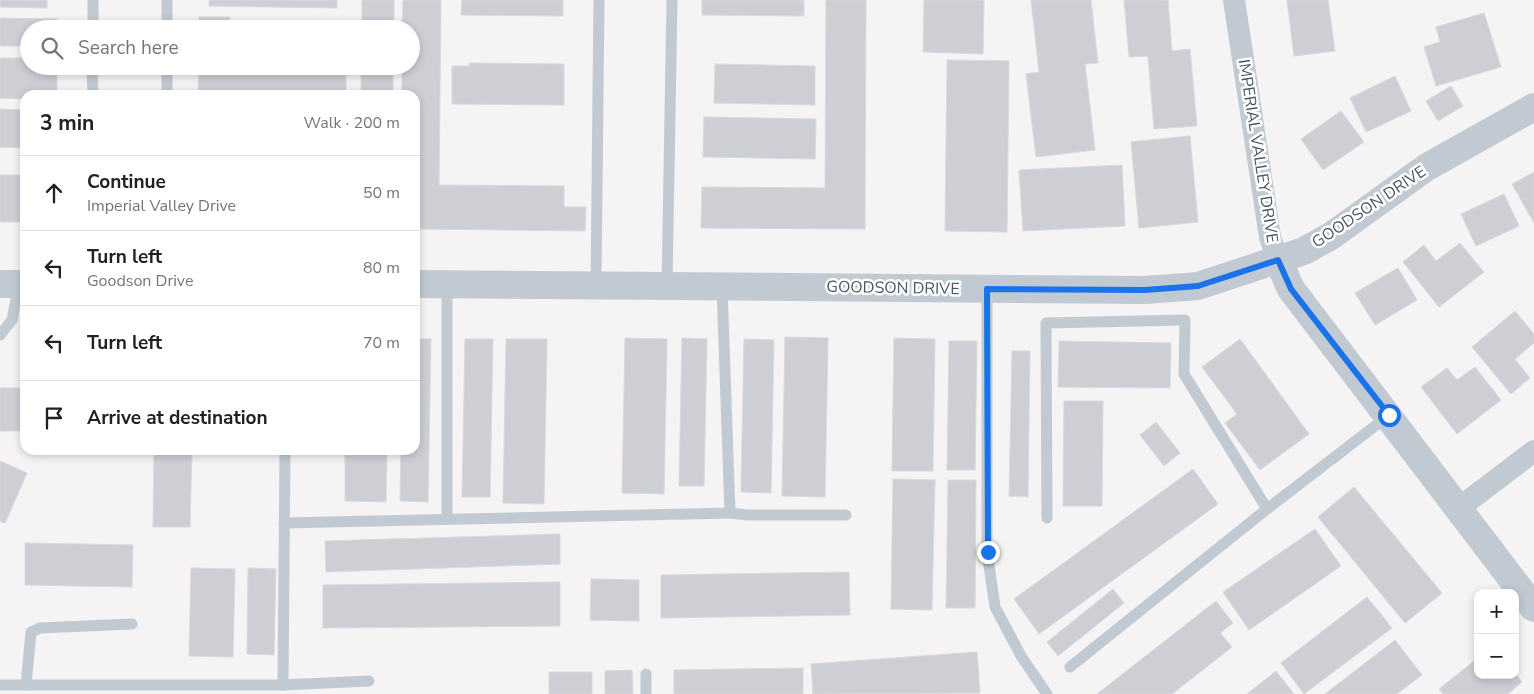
<!DOCTYPE html>
<meta charset="utf-8">
<style>
:root{--surface:#fff;--page:#f6f6f6;--text:#202124;--muted:#757577;--line:#e0e0e0}
body{margin:0;font-family:"Nunito Sans",sans-serif;background:var(--page);color:var(--text)}
.controls{position:absolute;right:15px;bottom:15px;display:grid;overflow:hidden;border-radius:10px;box-shadow:0 2px 8px #0003}
.controls button{width:45px;height:45px;display:grid;place-items:center;padding:0;border:0;border-bottom:1px solid var(--line);background:var(--surface);color:var(--text);font:25px sans-serif}
.stop{position:absolute;width:15px;height:15px;margin:-11px;border:4px solid #1a73e8;border-radius:50%;background:#fff}
.stop.end{background:#1a73e8;border-color:#fff;box-shadow:0 1px 5px #0008}
.list{margin:0;padding:0;list-style:none}
h2{display:flex;justify-content:space-between;align-items:center;height:65px;margin:0;padding:0 20px;font-size:21px}
h2 small{font-size:16px;font-weight:400;color:var(--muted)}
.list li{display:grid;grid-template-columns:32px 1fr auto;gap:15px;align-items:center;box-sizing:border-box;height:75px;padding:0 20px;border-top:1px solid var(--line)}
.list b{display:block;font-size:19px;white-space:nowrap}
.list p{margin:0;font-size:16px;white-space:nowrap;color:var(--muted)}
.list em{font-size:16px;font-style:normal;color:var(--muted)}
.icon{flex:none;width:28px;height:28px;fill:none;stroke:currentColor;stroke-width:2;stroke-linecap:round;stroke-linejoin:round}
.map{position:relative;flex:none;width:1534px;height:694px;overflow:hidden}
.search{position:absolute;background:var(--surface);box-shadow:0 2px 8px #0003;left:20px;top:20px;width:400px;height:55px;display:flex;align-items:center;gap:12px;box-sizing:border-box;padding:0 18px;border-radius:28px;color:var(--muted);font-size:19px}
.panel{position:absolute;background:var(--surface);box-shadow:0 2px 8px #0003;left:20px;top:90px;width:400px;height:365px;border-radius:15px}
.map>svg:first-child{display:block}
.building{fill:#cdcfd5;stroke:#d7d9de}
.lines{fill:none;stroke-linecap:round;stroke-linejoin:round}
.service{stroke:#c1cad2;stroke-width:11}
.minor{stroke:#c1cad2;stroke-width:22}
.tertiary{stroke:#c1cad2;stroke-width:28}
.route{stroke:#1a73e8;stroke-width:6}
.labels{text-anchor:middle;dominant-baseline:central;stroke-width:5;stroke-linejoin:round;paint-order:stroke}
.street-label{font-size:16px;fill:#4a5661;stroke:#fff}
</style>
<div class="map">
<svg width="1534" height="694" viewBox="0 0 1534 694">
<rect width="100%" height="100%" fill="#f5f3f3"/>
<g class="building">
<path d="M0 0H47V8L0 7Z"/>
<path d="M209 0H337V8L209 6Z"/>
<rect x="362" y="0" width="32" height="29"/>
<path d="M403 0H441L439 185 564 186V207H586L585 231 415 229V95H402V66H411V29H402Z"/>
<path d="M462 0H563V16L461 15Z"/>
<path d="M702 0H804V16L702 15Z"/>
<path d="M826 0H866L865 229 701 228 702 187 825 188Z"/>
<path d="M924 0H984L983 54 923 52Z"/>
<path d="M1031 0H1091L1098 63 1085 64 1095 150 1036 157 1026 74 1039 72Z"/>
<path d="M1124 0H1168L1172 51 1190 49 1197 126 1154 129 1148 56 1129 57Z"/>
<path d="M1287 0H1328L1335 51 1294 56Z"/>
<path d="M1484 13 1501 67 1436 86 1424 47 1440 42 1436 27Z"/>
<path d="M199 17H230L229 29H199Z"/>
<path d="M0 18 57 19V29H29V46H0Z"/>
<path d="M0 58H29V66H57V95H25V99L0 98Z"/>
<path d="M947 60 1009 61 1007 232 945 231Z"/>
<path d="M469 63 564 64V105L452 104V66H470Z"/>
<path d="M715 64 815 66V105L714 103Z"/>
<path d="M199 66H346V95H198Z"/>
<rect x="361" y="66" width="32" height="29"/>
<path d="M1395 76 1411 111 1366 132 1350 98Z"/>
<path d="M1451 86 1463 106 1438 121 1426 101Z"/>
<path d="M0 109 25 110V148L0 147Z"/>
<path d="M1341 111 1364 142 1323 170 1301 139Z"/>
<path d="M704 117 816 119 815 159 703 157Z"/>
<path d="M1190 136 1198 222 1139 228 1131 142Z"/>
<path d="M1122 165 1125 226 1023 231 1019 170Z"/>
<path d="M1534 172V223L1512 184Z"/>
<rect x="0" y="175" width="25" height="47"/>
<path d="M1504 194 1519 226 1476 246 1461 214Z"/>
<path d="M1460 243 1484 272 1439 307 1403 262 1424 245 1436 261Z"/>
<path d="M1398 268 1417 300 1375 325 1355 293Z"/>
<path d="M1515 311 1534 334V343L1515 359 1530 378 1511 394 1472 347Z"/>
<path d="M785 337 828 338 825 497 782 496Z"/>
<path d="M625 338 667 339 664 494 622 493Z"/>
<path d="M682 338 707 339 704 486H679Z"/>
<path d="M894 338 935 339 933 471H892Z"/>
<path d="M415 339H431L428 502 400 501 401 450H415Z"/>
<path d="M465 339H493L490 497H462Z"/>
<path d="M506 339H547L544 504 503 503Z"/>
<path d="M744 339 774 340 771 493 741 492Z"/>
<path d="M1240 339 1309 434 1260 470 1225 423 1237 414 1202 367Z"/>
<path d="M949 341H977L975 470H947Z"/>
<path d="M1059 341 1171 343 1170 388 1058 387Z"/>
<path d="M1012 351H1030L1028 497 1009 496Z"/>
<path d="M1475 367 1501 400 1457 434 1421 387 1447 368 1457 380Z"/>
<rect x="0" y="388" width="25" height="43"/>
<path d="M1064 401H1103L1102 506H1063Z"/>
<path d="M1156 422 1180 453 1164 466 1140 435Z"/>
<path d="M154 450H192L190 527H153Z"/>
<path d="M345 450H387L386 502 345 501Z"/>
<path d="M0 461 27 473 5 523 0 521Z"/>
<path d="M1193 469 1218 504 1039 634 1014 599Z"/>
<path d="M893 479 935 480 932 610 891 609Z"/>
<path d="M948 480H976L975 608H946Z"/>
<path d="M1354 487 1442 593 1405 623 1318 517Z"/>
<path d="M1315 529 1341 566 1249 630 1223 592Z"/>
<path d="M560 534V564L326 572 325 541Z"/>
<path d="M25 543 133 545 132 587 25 585Z"/>
<path d="M191 568 235 569 233 657 189 656Z"/>
<path d="M248 568 276 569 274 655 247 654Z"/>
<path d="M849 572 850 615 661 618V575Z"/>
<path d="M591 579 639 580V621L590 620Z"/>
<path d="M560 582V626L323 628V585Z"/>
<path d="M1113 589 1124 603 1058 656 1047 642Z"/>
<path d="M1367 597 1392 628 1304 694 1281 663Z"/>
<path d="M1216 601 1233 623 1220 633 1232 647 1172 694H1097Z"/>
<path d="M1395 640 1422 675 1397 694H1325Z"/>
<path d="M977 652 980 693 813 694 811 664Z"/>
<path d="M1478 658V675H1515V673L1522 682 1508 694H1443L1439 689Z"/>
<path d="M803 668V694H674V670Z"/>
<path d="M632 670 633 694H605V671Z"/>
<path d="M1276 671 1294 694H1247Z"/>
<rect x="549" y="672" width="43" height="22"/>
</g>
<g class="lines">
<g class="service">
<path d="M167 0V29"/>
<path d="M93 29V0"/>
<path d="M92 66 93 95"/>
<path d="M167 66V95"/>
<path d="M596 286 599 0"/>
<path d="M667 286 672 0"/>
<path d="M987 289V552L995 607 1021 656 1047 694"/>
<path d="M0 335 12 320 19 284"/>
<path d="M730 513 747 515H846"/>
<path d="M447 518V284"/>
<path d="M1047 518 1046 323 1185 320 1184 374 1267 509"/>
<path d="M284 523 730 513 722 287"/>
<path d="M1070 667 1267 509 1388 416"/>
<path d="M646 674V694"/>
<path d="M0 685H283L285 450"/>
<path d="M26 685 31 632 40 628 132 624"/>
<path d="M283 685 369 681"/>
</g>
<g class="minor">
<path d="M1234 0 1270 237 1278 260"/>
<path d="M1459 508 1534 451"/>
</g>
<g class="tertiary">
<path d="M1278 260 1291 289 1534 608"/>
<path d="M0 284H25"/>
<path d="M415 284 1145 290 1198 286 1304 251 1331 236 1427 167 1534 107"/>
</g>
</g>
<g class="lines">
<path class="route" d="M988 552 987 289 1145 290 1198 286 1278 260 1291 289 1389 415"/>
</g>
<g class="labels">
<g class="street-label">
<text transform="translate(1258 151) rotate(81)">IMPERIAL VALLEY DRIVE</text>
<text transform="translate(1369 207) rotate(-34)">GOODSON DRIVE</text>
<text transform="translate(893 288) rotate(1)">GOODSON DRIVE</text>
</g>
</g>
</svg>
<div class="controls">
<button>+</button>
<button>−</button>
</div>
<div class="stop" style="left:1389px;top:415px"></div>
<div class="stop end" style="left:988px;top:552px"></div>
<div class="search"><svg class="icon" aria-label="search" viewBox="0 0 24 24"><circle cx="10" cy="10" r="6"/><path d="M15 15l6 6"/></svg>Search here</div>
<section class="panel">
<h2>3 min<small>Walk · 200 m</small></h2>
<ul class="list">
<li><svg class="icon" aria-label="ahead" viewBox="0 0 24 24"><path d="M12 20V5M6 11l6-6 6 6"/></svg><div><b>Continue</b><p>Imperial Valley Drive</p></div><em>50 m</em></li>
<li><svg class="icon" aria-label="left" viewBox="0 0 24 24"><path d="M17 20v-9H6M10 6l-5 5 5 5"/></svg><div><b>Turn left</b><p>Goodson Drive</p></div><em>80 m</em></li>
<li><svg class="icon" aria-label="left" viewBox="0 0 24 24"><path d="M17 20v-9H6M10 6l-5 5 5 5"/></svg><div><b>Turn left</b></div><em>70 m</em></li>
<li><svg class="icon" aria-label="arrive" viewBox="0 0 24 24"><path d="M6 21V4h12l-3 4 3 4H6"/></svg><div><b>Arrive at destination</b></div></li>
</ul>
</section>
</div>
